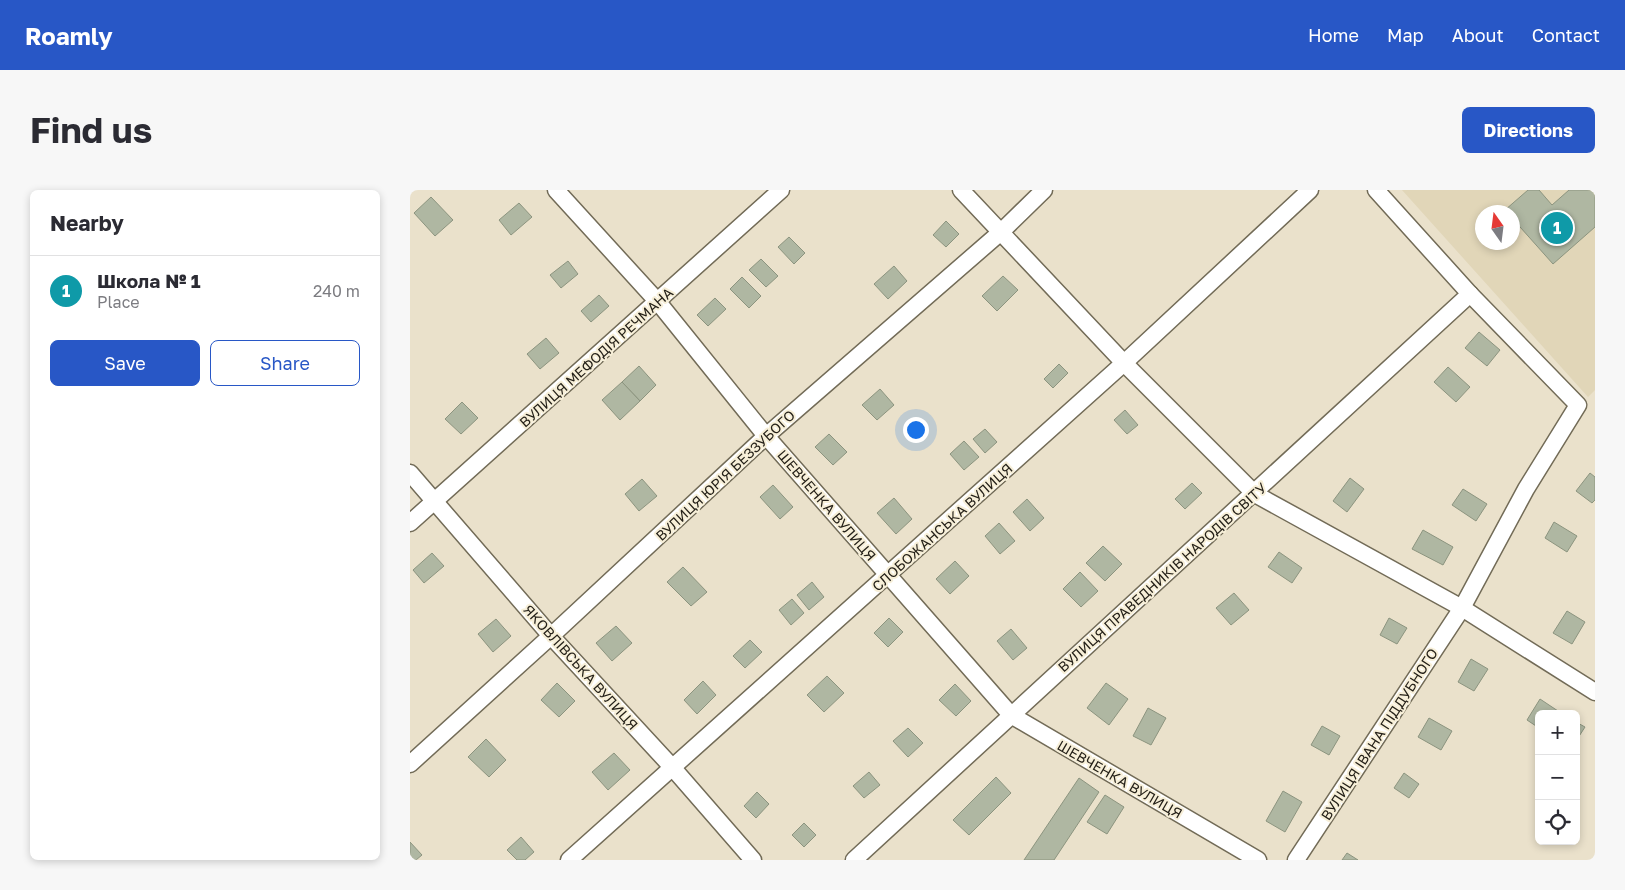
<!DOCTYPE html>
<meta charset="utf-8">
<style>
:root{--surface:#fff;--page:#f7f7f7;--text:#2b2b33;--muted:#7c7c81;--line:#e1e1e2;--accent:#2857c6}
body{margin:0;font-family:"Golos Text",sans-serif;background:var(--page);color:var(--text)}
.controls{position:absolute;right:15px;bottom:15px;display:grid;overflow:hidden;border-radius:8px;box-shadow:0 2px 8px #0003}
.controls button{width:45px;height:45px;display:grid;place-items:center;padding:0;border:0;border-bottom:1px solid var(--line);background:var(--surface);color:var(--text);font:25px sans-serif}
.compass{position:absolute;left:1065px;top:15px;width:45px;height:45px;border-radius:50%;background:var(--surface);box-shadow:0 2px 8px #0003;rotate:346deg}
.you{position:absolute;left:505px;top:239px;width:18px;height:18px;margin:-12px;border:4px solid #fff;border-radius:50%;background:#1a73e8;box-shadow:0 0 0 8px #1a73e833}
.badge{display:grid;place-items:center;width:32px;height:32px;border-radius:50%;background:var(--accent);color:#fff;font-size:16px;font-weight:700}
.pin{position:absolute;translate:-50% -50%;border:2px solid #fff;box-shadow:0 1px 5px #0006}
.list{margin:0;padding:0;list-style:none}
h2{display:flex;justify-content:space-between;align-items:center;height:65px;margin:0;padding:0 20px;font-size:21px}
h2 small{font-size:16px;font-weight:400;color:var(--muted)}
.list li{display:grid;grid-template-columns:32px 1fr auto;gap:15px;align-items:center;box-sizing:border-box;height:70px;padding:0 20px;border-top:1px solid var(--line)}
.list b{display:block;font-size:19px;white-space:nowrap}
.list p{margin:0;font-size:16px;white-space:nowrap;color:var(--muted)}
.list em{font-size:16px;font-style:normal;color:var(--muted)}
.actions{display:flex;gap:10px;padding:15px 20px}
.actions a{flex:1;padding:11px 0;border:1px solid var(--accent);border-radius:8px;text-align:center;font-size:18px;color:var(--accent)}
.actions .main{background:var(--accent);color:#fff}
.icon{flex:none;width:28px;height:28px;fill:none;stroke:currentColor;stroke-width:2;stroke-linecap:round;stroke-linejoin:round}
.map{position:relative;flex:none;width:1185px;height:670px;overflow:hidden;border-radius:8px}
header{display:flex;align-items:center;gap:30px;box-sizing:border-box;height:70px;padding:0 25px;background:var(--accent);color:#fff}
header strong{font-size:24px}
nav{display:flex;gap:28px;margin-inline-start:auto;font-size:18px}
.intro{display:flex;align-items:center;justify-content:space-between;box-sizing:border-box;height:120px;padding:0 30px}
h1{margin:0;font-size:35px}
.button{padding:12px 22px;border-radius:8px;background:var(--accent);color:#fff;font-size:18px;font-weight:700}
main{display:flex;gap:30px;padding:0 30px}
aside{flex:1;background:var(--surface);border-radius:8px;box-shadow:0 2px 8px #0003}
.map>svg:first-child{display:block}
.built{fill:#e1d6b8;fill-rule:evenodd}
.building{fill:#afb7a2;stroke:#8c947f}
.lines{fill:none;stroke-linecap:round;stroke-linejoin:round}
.street-casing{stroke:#726b57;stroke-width:19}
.street{stroke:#fff;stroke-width:16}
.labels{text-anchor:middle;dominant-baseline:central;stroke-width:4;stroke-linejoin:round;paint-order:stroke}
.street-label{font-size:14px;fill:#252119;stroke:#f7efd8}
</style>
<header>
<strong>Roamly</strong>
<nav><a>Home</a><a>Map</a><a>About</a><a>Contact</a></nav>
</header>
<div class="intro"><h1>Find us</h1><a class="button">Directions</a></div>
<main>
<aside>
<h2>Nearby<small></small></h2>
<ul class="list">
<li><span class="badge" style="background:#0f9aa8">1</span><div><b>Школа № 1</b><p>Place</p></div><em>240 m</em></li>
</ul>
<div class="actions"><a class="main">Save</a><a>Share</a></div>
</aside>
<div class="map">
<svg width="1185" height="670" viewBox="0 0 1185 670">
<rect width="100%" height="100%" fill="#eae1cb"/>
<path class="built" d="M992 0H1185V200L1178 207ZM1072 22H1102V52H1072Z"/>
<g class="building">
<path d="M1118 0H1129L1142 15 1159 0H1185V37L1143 74 1102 28V22L1095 20Z"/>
<path d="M21 7 43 30 25 46 4 23Z"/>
<path d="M109 13 122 27 101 45 89 30Z"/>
<path d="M536 31 549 44 536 57 523 45Z"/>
<path d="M379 47 395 63 384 74 368 57Z"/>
<path d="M351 69 368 86 356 97 339 80Z"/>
<path d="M158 71 168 84 151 98 140 85Z"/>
<path d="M484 76 497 91 478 109 464 94Z"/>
<path d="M593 86 608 100 587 121 572 106Z"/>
<path d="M332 87 351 106 339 118 320 99Z"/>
<path d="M189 105 199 116 181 132 171 121Z"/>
<path d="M305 108 316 119 298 136 287 125Z"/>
<path d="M1069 142 1090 160 1077 176 1055 158Z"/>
<path d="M136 148 149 163 130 179 117 164Z"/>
<path d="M649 174 658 183 643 198 634 189Z"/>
<path d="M229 176 246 195 230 211 212 192Z"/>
<path d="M1038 177 1060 197 1046 212 1024 192Z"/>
<path d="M212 192 230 211 210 230 192 210Z"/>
<path d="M470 199 484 215 467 230 452 215Z"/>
<path d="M52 212 68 228 51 244 35 229Z"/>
<path d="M715 220 728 235 717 244 704 230Z"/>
<path d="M575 239 587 252 575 263 563 249Z"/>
<path d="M419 244 437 262 423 275 405 257Z"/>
<path d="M554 251 569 267 554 280 540 264Z"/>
<path d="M1180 283 1185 287V310L1182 313 1166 301Z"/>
<path d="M940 288 954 299 937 322 923 311Z"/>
<path d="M232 289 247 306 229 321 215 304Z"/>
<path d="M782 293 792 303 775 319 765 309Z"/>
<path d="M363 295 383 317 370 329 350 307Z"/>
<path d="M1053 299 1077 314 1066 331 1042 315Z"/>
<path d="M484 308 502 329 486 344 467 323Z"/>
<path d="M617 309 634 328 620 341 603 322Z"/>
<path d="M1144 332 1167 346 1157 362 1135 348Z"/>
<path d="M589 333 605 351 590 364 575 346Z"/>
<path d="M1013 340 1043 357 1033 375 1002 359Z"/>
<path d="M693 356 712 374 695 391 676 373Z"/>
<path d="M869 362 892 378 882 393 858 377Z"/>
<path d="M22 363 34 376 14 393 3 380Z"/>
<path d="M545 371 559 386 540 404 526 389Z"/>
<path d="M273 377 297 402 281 416 257 392Z"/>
<path d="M670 382 688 401 671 417 653 399Z"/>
<path d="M402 392 414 407 399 420 387 405Z"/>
<path d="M824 403 839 420 821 435 806 418Z"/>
<path d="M382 409 394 423 381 435 369 420Z"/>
<path d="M1157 421 1175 432 1162 454 1143 443Z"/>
<path d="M479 428 493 442 478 457 464 443Z"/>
<path d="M979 428 997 438 987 454 970 445Z"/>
<path d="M86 429 101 446 83 462 68 444Z"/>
<path d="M206 436 222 453 202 471 186 453Z"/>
<path d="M601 439 617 458 603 470 587 451Z"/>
<path d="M340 450 352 462 335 478 323 466Z"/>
<path d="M1061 469 1078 479 1064 501 1048 492Z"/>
<path d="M417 486 434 503 414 522 397 505Z"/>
<path d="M293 491 306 505 287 524 274 510Z"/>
<path d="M147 493 165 511 149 527 131 510Z"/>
<path d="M696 493 718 509 699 535 677 518Z"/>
<path d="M545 494 561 511 546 526 529 510Z"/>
<path d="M1130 509 1148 521 1146 524H1129V538L1117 530Z"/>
<path d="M738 518 756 528 741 555 723 546Z"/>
<path d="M1019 528 1042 541 1031 560 1008 547Z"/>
<path d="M1166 532 1175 537 1166 551Z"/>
<path d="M912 536 930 546 919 565 901 555Z"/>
<path d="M498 538 513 553 498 567 483 551Z"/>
<path d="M76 549 96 570 79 587 58 567Z"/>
<path d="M204 563 220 580 198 600 182 582Z"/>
<path d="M459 582 470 595 454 608 443 596Z"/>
<path d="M994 583 1009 594 999 608 984 598Z"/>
<path d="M586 587 601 603 559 645 543 630Z"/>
<path d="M669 588 689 602 644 670H614Z"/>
<path d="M873 601 892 612 875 642 856 631Z"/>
<path d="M347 602 359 614 346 628 334 616Z"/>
<path d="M695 605 714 617 697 644 677 632Z"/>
<path d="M394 633 406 645 394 657 382 645Z"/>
<path d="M111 647 124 662 115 670H107L97 660Z"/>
<path d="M0 652 12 665 6 670H0Z"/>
<path d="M937 663 948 670H932Z"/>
</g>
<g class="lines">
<defs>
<g id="street">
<path d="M146 0 248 112 356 246 601 525 848 670"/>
<path d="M551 0 714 173 845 304 1052 418 1185 502"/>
<path d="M0 283 141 446 262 577 343 670"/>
<path d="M0 333 371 0"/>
<path d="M0 574 141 446 356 246 592 41 634 0"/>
<path d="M159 670 714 173 900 0"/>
<path d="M444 670 1060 104"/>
<path d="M886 670 1052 418 1116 299 1168 215 1060 104 966 0"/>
</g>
</defs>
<use href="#street" class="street-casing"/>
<use href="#street" class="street"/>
</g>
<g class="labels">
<g class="street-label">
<text transform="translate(186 167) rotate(-42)">ВУЛИЦЯ МЕФОДІЯ РЕЧМАНА</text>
<text transform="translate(315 285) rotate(-43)">ВУЛИЦЯ ЮРІЯ БЕЗЗУБОГО</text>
<text transform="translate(417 315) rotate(49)">ШЕВЧЕНКА ВУЛИЦЯ</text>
<text transform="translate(532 337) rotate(-42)">СЛОБОЖАНСЬКА ВУЛИЦЯ</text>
<text transform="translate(752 387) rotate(-42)">ВУЛИЦЯ ПРАВЕДНИКІВ НАРОДІВ СВІТУ</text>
<text transform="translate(171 477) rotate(48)">ЯКОВЛІВСЬКА ВУЛИЦЯ</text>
<text transform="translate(969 544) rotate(-57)">ВУЛИЦЯ ІВАНА ПІДДУБНОГО</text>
<text transform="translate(710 589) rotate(30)">ШЕВЧЕНКА ВУЛИЦЯ</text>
</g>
</g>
</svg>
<div class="controls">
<button>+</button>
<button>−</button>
<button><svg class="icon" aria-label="locate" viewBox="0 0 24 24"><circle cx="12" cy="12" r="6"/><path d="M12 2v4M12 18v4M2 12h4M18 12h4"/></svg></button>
</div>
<svg class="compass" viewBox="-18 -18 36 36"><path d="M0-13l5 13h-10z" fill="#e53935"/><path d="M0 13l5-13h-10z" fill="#7c7c81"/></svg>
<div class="you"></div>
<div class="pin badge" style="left:1147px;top:38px;background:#0f9aa8">1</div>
</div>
</main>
